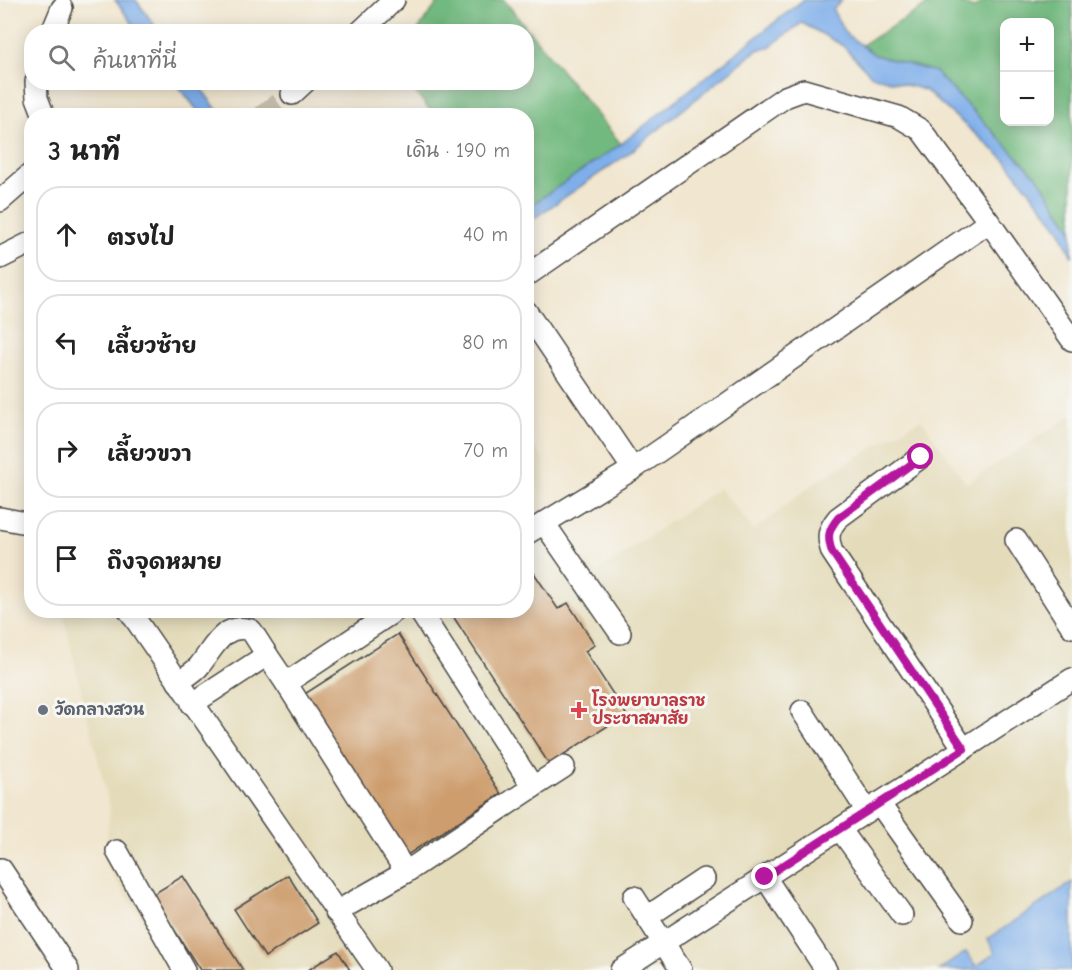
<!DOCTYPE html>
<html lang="th">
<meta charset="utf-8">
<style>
:root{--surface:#fff;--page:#f2f2f2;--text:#222;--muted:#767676;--line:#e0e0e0}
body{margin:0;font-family:"Comic Neue","Playpen Sans Thai",sans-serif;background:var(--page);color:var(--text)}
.controls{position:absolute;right:18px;top:18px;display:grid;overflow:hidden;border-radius:12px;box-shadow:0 3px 15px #0003}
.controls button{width:54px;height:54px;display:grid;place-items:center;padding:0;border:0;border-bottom:2px solid var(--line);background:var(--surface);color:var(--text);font:30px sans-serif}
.stop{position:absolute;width:18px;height:18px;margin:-14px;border:4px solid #b5179e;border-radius:50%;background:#fff}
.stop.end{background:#b5179e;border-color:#fff;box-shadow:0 2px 6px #0008}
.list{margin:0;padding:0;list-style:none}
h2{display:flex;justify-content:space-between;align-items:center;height:78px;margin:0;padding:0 24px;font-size:26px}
h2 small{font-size:20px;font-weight:400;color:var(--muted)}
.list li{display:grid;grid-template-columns:39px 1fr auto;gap:18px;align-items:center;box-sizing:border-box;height:96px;margin:0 12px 12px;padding:0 12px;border:2px solid var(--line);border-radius:24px}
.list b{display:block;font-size:22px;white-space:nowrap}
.list em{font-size:20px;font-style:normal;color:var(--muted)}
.icon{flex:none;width:33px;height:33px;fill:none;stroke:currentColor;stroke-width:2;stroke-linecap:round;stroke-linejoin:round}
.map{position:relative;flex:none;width:1072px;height:970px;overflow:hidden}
.search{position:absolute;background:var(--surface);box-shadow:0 3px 15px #0003;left:24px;top:24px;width:510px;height:66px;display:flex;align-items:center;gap:15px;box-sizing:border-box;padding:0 21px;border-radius:24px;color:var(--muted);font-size:22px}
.panel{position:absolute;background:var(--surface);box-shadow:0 3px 15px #0003;left:24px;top:108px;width:510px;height:510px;border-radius:24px}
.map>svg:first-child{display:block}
.built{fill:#e4dbba}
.forest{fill:#72b97f;stroke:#4e7255;stroke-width:1.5;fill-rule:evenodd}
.water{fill:#7fafea;stroke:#556d8a;stroke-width:1.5}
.building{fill:#cd9d6d}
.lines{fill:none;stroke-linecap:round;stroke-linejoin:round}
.minor-tunnel{stroke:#c9c1ae;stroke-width:21;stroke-dasharray:21 10;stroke-linecap:butt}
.minor-casing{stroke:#494744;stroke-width:24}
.minor{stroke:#fff;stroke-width:21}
.route{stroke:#b5179e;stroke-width:8}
.worship-dot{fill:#6b7280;stroke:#f6f6f2;stroke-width:2}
.health-dot{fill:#e0444e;stroke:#f6f6f2;stroke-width:2}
.labels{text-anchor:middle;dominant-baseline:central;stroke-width:6;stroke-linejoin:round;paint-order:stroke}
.health-label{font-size:16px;font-weight:bold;fill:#be3a42;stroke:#f6f6f2;text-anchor:start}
.worship-label{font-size:16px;font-weight:bold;fill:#5b616d;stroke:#f6f6f2;text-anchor:start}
</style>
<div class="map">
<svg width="1072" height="970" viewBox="0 0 1072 970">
<rect width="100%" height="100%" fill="#f6f6f2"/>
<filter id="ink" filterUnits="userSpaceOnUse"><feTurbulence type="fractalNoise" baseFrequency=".0167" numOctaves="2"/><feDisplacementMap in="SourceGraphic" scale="12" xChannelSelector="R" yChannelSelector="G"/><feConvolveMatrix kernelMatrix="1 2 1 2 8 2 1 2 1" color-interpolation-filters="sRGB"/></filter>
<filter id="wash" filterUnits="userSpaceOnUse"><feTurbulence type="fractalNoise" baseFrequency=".008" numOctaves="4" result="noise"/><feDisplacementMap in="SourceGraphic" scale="24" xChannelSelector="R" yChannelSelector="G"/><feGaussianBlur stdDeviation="1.35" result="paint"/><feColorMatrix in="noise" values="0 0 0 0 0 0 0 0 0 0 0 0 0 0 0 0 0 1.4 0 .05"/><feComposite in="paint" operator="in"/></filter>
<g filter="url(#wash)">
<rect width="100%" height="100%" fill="#f1e6cf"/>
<path class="built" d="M1072 415V882L988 938 996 953 975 967 965 952 939 970H175L104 862 110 809 62 611 526 610 527 437 544 460V523L597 572 719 488 754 530 817 481 921 419 966 483Z"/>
<g class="forest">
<path d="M440 0H504L621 144 527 208 526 116 434 115 408 83 526 82V32L417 31Z"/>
<path d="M935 0H952L974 8 986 0H1072V230L1038 178 935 72 875 55 862 45ZM1004 22H1050V122H1004Z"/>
</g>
<g class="water">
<path d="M115 0H136L159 31H138Z"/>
<path d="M803 0H842L833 10 845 33 875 55 935 72 1038 178 1072 230V257L1059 228 1005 160 925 90 872 76 842 45 802 23 769 47 757 50 628 154 527 223V208L621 144Z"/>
<path d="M176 83H197L221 115H201Z"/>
<path d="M1072 882V970H939L966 952 976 966 995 953 988 939Z"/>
</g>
<g id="blocks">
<g class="building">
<path d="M526 561 558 609 568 603 595 645 585 651 626 714 549 764 449 610H526Z"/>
<path d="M398 634 501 794 404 857 300 697Z"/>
<path d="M288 875 318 923 265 957 234 909Z"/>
<path d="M183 876 243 970H200L152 895Z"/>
<path d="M338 951 350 970H308Z"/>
</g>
</g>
</g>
<g filter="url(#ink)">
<use href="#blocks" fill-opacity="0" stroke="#494744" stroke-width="1.5"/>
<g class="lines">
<path class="minor-tunnel" d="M262 116 292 94"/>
<defs>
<g id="minor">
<path d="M52 32 62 8"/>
<path d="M360 32 394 0"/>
<path d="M36 82 37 98 44 116"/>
<path d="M292 94 305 82"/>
<path d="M0 201 32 173"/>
<path d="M0 258 32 242"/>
<path d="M526 276 785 97 804 90 899 117 921 130 989 222 1072 340"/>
<path d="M526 311 633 469"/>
<path d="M921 457 838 518C828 530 827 537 832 552L964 749"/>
<path d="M0 518 32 524"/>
<path d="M544 523 620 633"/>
<path d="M526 534 633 469 989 222"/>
<path d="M1016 540 1072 627"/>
<path d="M129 610 377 970"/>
<path d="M419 610 533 787 564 767"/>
<path d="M178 682C185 677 195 672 200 665 214 647 224 622 251 630L267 655"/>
<path d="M286 683 406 872 336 912"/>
<path d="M192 704 267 655 286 683 396 610"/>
<path d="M802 711 867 811"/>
<path d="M879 803 962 920"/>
<path d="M840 829 902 915"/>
<path d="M117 851 184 970"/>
<path d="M1 869 68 970"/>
<path d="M406 872 533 787"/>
<path d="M765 877 826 970"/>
<path d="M634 897 681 970"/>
<path d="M647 917 704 879"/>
<path d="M621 970 1072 679"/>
</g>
</defs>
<use href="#minor" class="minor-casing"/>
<use href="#minor" class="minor"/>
</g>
</g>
<g class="lines" filter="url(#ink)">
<path class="route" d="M765 877 964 749 832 552C827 537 828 530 838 518L921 457"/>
</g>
<circle class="worship-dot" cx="43" cy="710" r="6"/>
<path class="health-dot" d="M576 701h6v6h6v6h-6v6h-6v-6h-6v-6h6z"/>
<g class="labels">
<g class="health-label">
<text x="592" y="701">โรงพยาบาลราช<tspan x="592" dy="18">ประชาสมาสัย</tspan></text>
</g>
<g class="worship-label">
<text x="55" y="710">วัดกลางสวน</text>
</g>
</g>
</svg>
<div class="controls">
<button>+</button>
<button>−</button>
</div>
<div class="stop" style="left:921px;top:457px"></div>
<div class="stop end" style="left:765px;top:877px"></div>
<div class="search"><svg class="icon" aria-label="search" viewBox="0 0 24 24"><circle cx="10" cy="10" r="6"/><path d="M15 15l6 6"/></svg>ค้นหาที่นี่</div>
<section class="panel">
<h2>3 นาที<small>เดิน · 190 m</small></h2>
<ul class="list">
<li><svg class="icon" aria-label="ahead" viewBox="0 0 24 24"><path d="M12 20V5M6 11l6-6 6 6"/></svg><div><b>ตรงไป</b></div><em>40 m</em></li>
<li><svg class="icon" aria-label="left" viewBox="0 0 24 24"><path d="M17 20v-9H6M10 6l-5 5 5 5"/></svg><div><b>เลี้ยวซ้าย</b></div><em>80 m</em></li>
<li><svg class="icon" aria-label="right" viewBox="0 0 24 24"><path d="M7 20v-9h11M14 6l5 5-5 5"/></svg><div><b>เลี้ยวขวา</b></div><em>70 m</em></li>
<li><svg class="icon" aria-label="arrive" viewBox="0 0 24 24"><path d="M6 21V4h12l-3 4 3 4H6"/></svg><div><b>ถึงจุดหมาย</b></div></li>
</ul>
</section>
</div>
